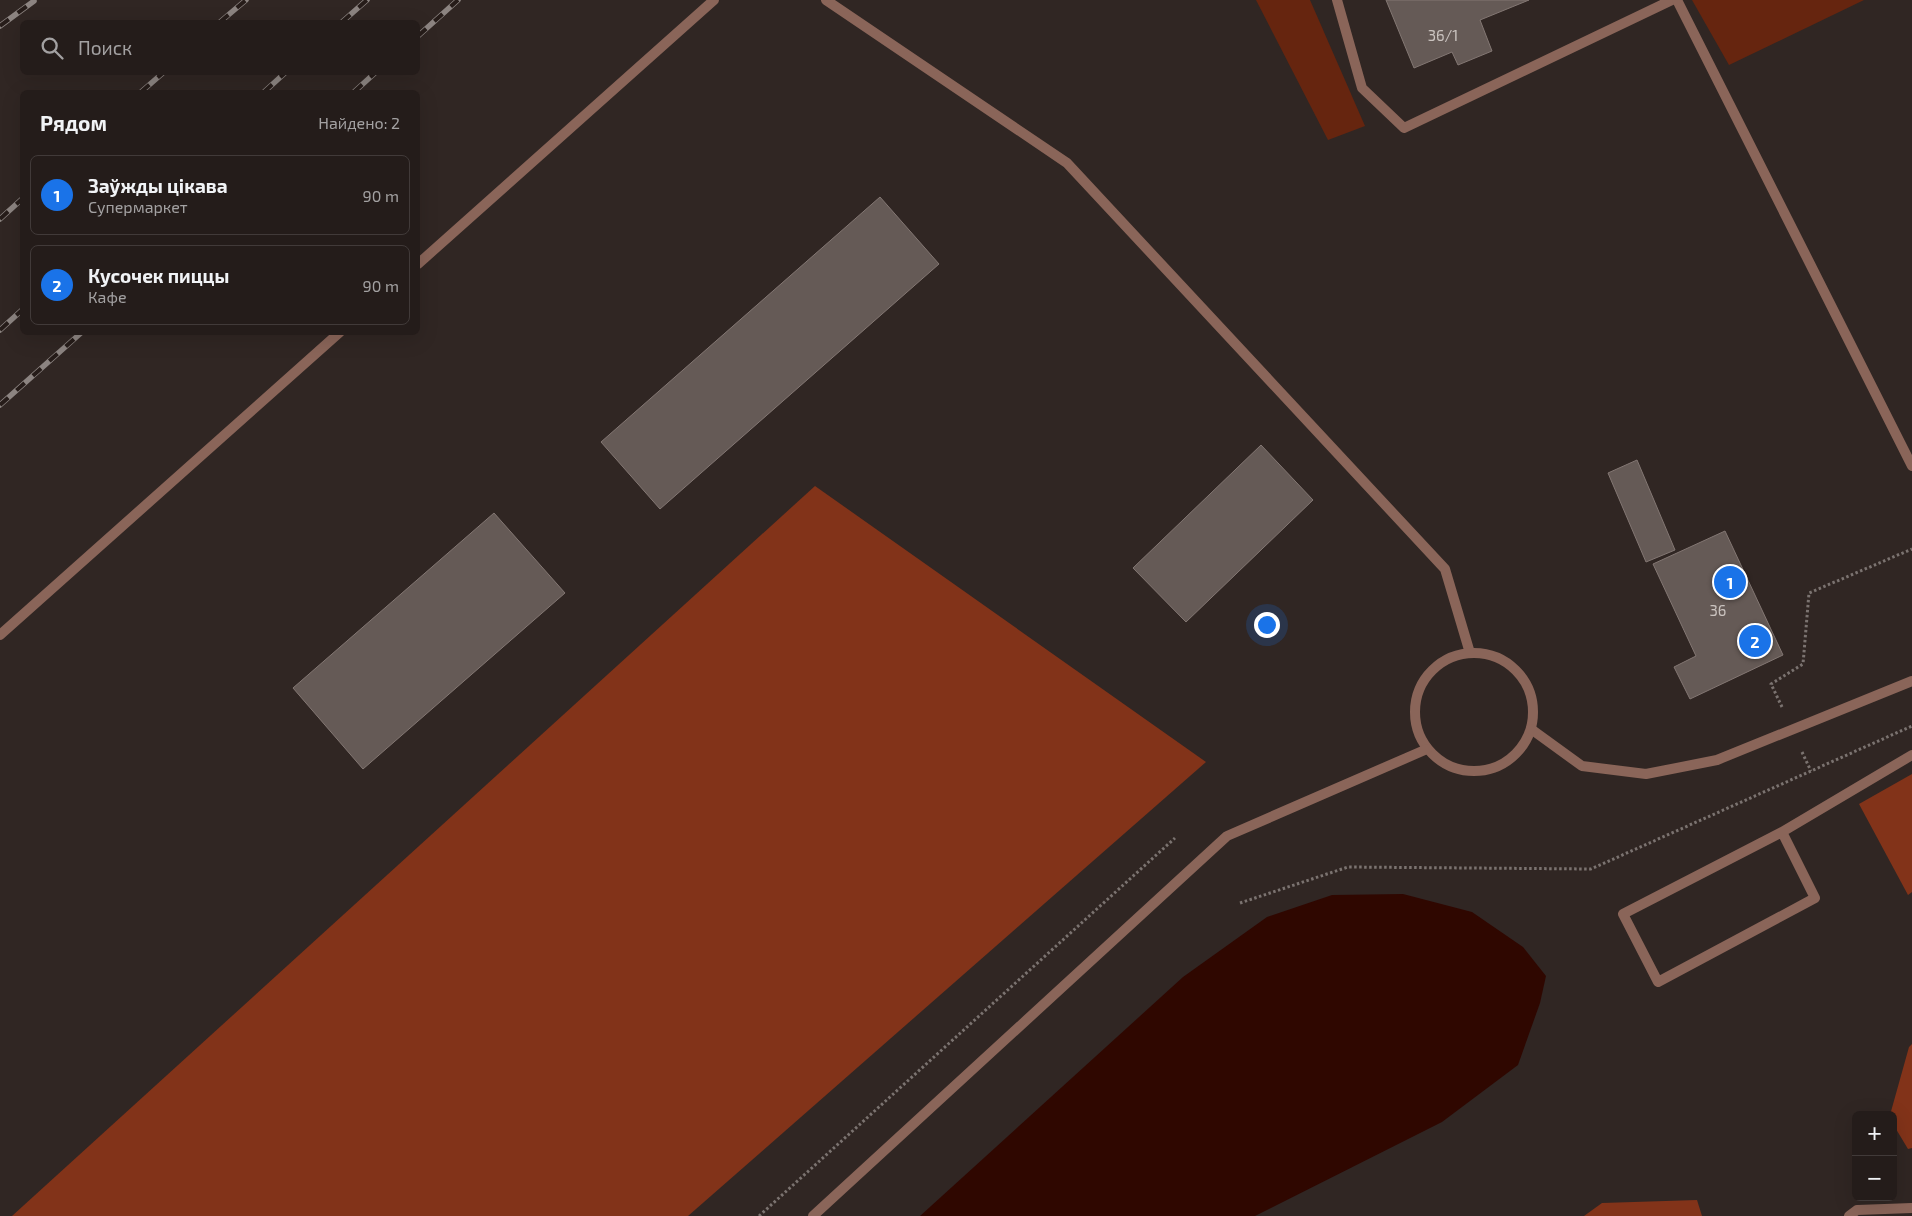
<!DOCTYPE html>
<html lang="ru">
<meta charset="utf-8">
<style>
:root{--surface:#241c1a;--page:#302927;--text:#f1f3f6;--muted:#a3a1a2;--line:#413a39;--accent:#1a73e8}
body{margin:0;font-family:"Exo 2",sans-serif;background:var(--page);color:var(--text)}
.controls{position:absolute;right:15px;bottom:15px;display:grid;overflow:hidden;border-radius:8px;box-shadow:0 5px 20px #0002}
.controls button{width:45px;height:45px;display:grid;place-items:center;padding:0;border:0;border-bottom:1px solid var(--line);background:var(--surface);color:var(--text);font:25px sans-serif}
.you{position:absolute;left:1266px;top:624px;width:18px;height:18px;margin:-12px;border:4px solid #fff;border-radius:50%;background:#1a73e8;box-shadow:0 0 0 8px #1a73e833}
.badge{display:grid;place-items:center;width:32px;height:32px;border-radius:50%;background:var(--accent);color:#fff;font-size:16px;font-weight:700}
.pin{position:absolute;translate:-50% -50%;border:2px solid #fff;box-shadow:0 1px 5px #0006}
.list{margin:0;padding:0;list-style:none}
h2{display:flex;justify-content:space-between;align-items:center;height:65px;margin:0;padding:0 20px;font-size:21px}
h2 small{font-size:16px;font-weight:400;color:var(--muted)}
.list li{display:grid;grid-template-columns:32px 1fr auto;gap:15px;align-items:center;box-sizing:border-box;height:80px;margin:0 10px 10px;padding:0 10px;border:1px solid var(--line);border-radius:8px}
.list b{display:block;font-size:19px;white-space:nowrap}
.list p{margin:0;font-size:16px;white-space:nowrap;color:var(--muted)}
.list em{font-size:16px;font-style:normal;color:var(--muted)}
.icon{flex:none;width:28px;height:28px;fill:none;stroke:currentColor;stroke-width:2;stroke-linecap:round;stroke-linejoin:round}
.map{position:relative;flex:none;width:1912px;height:1216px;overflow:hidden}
.search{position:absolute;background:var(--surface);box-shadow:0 5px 20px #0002;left:20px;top:20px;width:400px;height:55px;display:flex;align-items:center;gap:12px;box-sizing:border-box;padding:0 18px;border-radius:8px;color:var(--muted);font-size:19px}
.panel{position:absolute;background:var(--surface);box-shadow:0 5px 20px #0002;left:20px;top:90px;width:400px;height:245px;border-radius:8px}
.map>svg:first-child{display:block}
.green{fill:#66250f}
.forest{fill:#823319}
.water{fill:#2f0700}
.building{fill:#655a56;stroke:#837773}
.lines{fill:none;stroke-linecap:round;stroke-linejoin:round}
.path{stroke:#7b7370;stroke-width:3;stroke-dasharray:2.5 2.5;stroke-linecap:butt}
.service{stroke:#8a6559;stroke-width:10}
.rail-casing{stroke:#8c8481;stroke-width:5.5}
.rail{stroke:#261c19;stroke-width:4;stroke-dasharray:11;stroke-linecap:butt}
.labels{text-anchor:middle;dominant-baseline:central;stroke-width:4.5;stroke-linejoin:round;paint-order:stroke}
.number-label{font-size:15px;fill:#cbc4c0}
</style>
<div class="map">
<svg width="1912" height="1216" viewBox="0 0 1912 1216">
<rect width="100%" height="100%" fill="#302623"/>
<g class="green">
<path d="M1256 0H1310L1365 126 1328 140Z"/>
<path d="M1692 0H1864L1729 65Z"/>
</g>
<g class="forest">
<path d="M815 486 1206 762 688 1216H12Z"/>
<path d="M1912 774V892L1908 895 1859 804Z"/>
<path d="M1912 1044V1148L1908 1149 1893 1124V1115H1890L1909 1047Z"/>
<path d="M1697 1200 1702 1216H1584L1602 1203Z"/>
</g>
<path class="water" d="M1403 894 1472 912 1523 947 1546 976 1540 1003 1518 1065 1442 1122 1255 1216H920L1183 977 1267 917 1332 895Z"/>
<g class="building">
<path d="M1386 0H1529L1480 20 1492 51 1458 65 1452 52 1414 68Z"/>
<path d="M880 197 939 264 660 509 601 442Z"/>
<path d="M1261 445 1313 500 1186 622 1133 568Z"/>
<path d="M1637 460 1675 550 1646 562 1608 473Z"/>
<path d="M494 513 565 593 363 769 293 688Z"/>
<path d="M1725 531 1783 655 1690 699 1674 667 1696 656 1653 564Z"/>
</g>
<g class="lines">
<g class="path">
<path d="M1782 707 1771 684 1803 664 1809 593 1912 549"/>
<path d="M1802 752 1811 771"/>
<path d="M1240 903 1348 867 1591 869 1912 726"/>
<path d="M759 1216 1175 838"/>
</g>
<g class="service">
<path d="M826 0 1067 163 1445 569 1470 653"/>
<path d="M1337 0 1362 88 1404 128 1672 0"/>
<path d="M1677 0 1912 466"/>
<path d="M418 264 714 0"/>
<path d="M0 635 340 332"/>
<circle cx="1474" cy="712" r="59"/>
<path d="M1531 729 1582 766 1646 774 1717 760 1912 681"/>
<path d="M1782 832 1815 898 1658 982 1623 914 1782 832 1912 755"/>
<path d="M813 1216 1227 836 1427 749"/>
<path d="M1849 1216 1857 1210 1912 1208"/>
</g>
<defs>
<g id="rail">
<path d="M220 22 246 0"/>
<path d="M342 22 367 0"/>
<path d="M0 26 34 1"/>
<path d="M418 36 458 0"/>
<path d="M141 92 164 72"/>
<path d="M264 92 286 72"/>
<path d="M354 92 376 72"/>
<path d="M0 219 22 199"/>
<path d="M0 330 22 310"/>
<path d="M0 405 82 332"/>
</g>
</defs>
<use href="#rail" class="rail-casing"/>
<use href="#rail" class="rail"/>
</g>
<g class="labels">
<g class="number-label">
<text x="1443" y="35">36/1</text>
<text x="1718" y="610">36</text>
</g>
</g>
</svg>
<div class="controls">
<button>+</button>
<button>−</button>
</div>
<div class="you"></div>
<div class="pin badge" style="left:1730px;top:582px">1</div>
<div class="pin badge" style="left:1755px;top:641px">2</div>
<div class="search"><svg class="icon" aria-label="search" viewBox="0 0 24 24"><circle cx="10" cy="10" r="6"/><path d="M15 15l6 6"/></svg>Поиск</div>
<section class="panel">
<h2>Рядом<small>Найдено: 2</small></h2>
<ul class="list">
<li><span class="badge">1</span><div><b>Заўжды цікава</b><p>Супермаркет</p></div><em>90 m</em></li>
<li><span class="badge">2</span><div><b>Кусочек пиццы</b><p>Кафе</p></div><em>90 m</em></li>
</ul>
</section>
</div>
